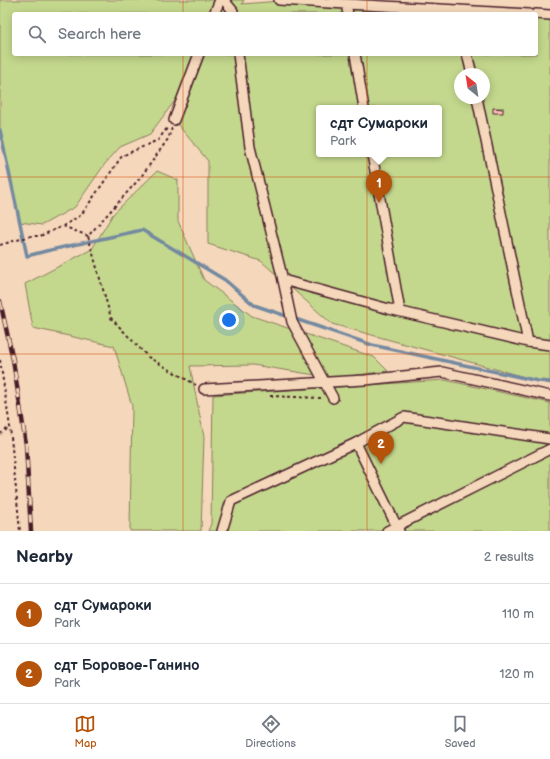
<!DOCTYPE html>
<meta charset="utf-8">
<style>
:root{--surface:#fff;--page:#f6f6f7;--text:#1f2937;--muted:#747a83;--line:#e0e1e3;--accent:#b45309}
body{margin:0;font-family:"Balsamiq Sans",sans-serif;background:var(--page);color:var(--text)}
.compass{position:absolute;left:454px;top:68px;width:36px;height:36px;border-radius:50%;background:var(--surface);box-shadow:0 2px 10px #0003;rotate:330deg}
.you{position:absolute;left:229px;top:320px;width:14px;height:14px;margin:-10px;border:3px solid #fff;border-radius:50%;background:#1a73e8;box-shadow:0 0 0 6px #1a73e833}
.badge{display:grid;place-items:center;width:26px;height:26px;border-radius:50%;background:var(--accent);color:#fff;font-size:13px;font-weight:700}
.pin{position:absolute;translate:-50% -33px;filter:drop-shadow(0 1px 2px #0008)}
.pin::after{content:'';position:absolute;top:21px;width:14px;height:12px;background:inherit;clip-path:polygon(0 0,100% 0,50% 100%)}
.popup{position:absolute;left:316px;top:105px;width:126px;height:52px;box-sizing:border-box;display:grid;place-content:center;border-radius:4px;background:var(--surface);filter:drop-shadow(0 1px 3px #0005);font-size:13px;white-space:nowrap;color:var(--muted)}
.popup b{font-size:15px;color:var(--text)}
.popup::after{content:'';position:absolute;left:50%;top:100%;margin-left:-8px;border:8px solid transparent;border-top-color:var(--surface)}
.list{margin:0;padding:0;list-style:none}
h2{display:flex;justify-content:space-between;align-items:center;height:52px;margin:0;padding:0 16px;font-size:17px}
h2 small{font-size:13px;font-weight:400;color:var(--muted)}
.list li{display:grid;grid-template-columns:26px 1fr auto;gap:12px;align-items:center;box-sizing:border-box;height:60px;padding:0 16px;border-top:1px solid var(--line)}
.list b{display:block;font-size:15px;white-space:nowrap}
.list p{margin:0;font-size:13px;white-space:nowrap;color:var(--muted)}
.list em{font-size:13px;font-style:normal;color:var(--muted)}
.icon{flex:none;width:22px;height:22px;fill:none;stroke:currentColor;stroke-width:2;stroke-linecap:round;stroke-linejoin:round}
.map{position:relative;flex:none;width:550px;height:531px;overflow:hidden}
.search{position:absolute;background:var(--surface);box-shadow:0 2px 10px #0003;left:12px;right:12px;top:12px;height:44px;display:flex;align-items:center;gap:10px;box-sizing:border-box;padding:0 14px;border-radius:4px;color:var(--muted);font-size:15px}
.sheet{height:172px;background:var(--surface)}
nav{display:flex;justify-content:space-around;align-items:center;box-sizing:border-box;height:56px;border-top:1px solid var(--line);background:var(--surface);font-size:11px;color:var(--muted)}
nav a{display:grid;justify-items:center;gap:2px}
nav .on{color:var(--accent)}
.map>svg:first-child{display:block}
.green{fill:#c4d88d;stroke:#877c5c;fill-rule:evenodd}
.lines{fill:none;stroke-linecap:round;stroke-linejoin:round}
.stream{stroke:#7389a1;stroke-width:3.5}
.building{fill:#ffc4ba;stroke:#4a1f2b;filter:url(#shadow)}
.minor-casing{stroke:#4a1f2b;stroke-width:12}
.path{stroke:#4a1f2b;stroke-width:2;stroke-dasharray:3 3;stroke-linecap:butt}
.minor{stroke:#f5d8bb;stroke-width:9}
.rail-casing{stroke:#4a1f2b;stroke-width:4.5}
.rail{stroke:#f5d8bb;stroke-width:3;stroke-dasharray:9;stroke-linecap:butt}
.grid{fill:none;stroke:#d05011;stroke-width:1;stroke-opacity:0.55}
</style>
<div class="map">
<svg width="550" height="531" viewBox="0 0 550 531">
<defs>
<filter id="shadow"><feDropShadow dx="3.5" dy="-3.5" stdDeviation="0" flood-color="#0004"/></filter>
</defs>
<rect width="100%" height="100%" fill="#f5d8bb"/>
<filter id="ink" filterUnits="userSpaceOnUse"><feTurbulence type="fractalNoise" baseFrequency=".025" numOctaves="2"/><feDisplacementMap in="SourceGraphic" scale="8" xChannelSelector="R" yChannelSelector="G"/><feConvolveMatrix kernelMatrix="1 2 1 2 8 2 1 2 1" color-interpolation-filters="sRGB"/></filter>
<g filter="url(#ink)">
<g class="green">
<path d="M0 0H244L242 4 281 1 529 14H14V54H536V14L550 15V384L332 324 261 261 208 244V161L174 120 188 83 150 134 120 147 104 165 75 207 42 225 20 222 0 130ZM460 74H484V98H460ZM319 108H439V154H319Z"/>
<path d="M157 171 178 180V221L204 280 252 316 374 357 388 371 334 378 253 365 190 366 204 437 201 531H130L132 406 114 346 33 328 25 284 92 249 113 214Z"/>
<path d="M445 380 550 403V531H208L211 524 213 395Z"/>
</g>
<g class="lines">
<path class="stream" d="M0 130 27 256 46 251 142 230 225 280 254 305 372 345 538 381 550 382"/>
</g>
<path class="building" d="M493 108 503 109V113H493Z"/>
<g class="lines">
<defs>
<g id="minor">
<path d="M224 0 233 11V14"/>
<path d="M279 0 346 4 348 14"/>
<path d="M346 4 458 10 459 14"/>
<path d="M458 10 529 14"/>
<path d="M214 14 220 0"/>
<path d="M536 14 550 15"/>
<path d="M238 54 250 147 283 280"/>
<path d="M355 54 364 108"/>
<path d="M467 54 472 74"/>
<path d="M477 98 528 342"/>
<path d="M174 120 199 54"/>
<path d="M372 154 400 311"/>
<path d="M204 389 365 380 442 372 550 396"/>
<path d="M333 398 292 322 283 280 389 309 528 342 550 345"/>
<path d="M356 443 399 531"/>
<path d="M222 531 231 501 356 443 404 417 550 439"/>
<path d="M387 531 550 449"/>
</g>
</defs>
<use href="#minor" class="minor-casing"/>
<g class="path">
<path d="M172 128 168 139 141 177 88 236 111 318 148 357 196 385"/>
<path d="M63 226 88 236"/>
<path d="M0 245 31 236H40L63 226 81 215 122 156 158 140 168 127"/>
<path d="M0 360 10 427 20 531"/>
<path d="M270 396 321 398"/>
<path d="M0 434 10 427"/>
</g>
<use href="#minor" class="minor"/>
<defs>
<path id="rail" d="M0 301 13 360 26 445 31 531"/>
</defs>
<use href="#rail" class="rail-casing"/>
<use href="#rail" class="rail"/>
</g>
</g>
<path class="grid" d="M183 0V14M367 0V14M183 54V531M367 54V531M0 177H550M0 354H550"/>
</svg>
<svg class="compass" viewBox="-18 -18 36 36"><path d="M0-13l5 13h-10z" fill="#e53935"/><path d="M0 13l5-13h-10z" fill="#747a83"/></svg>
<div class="you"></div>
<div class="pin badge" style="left:379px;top:203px">1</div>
<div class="popup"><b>сдт Сумароки</b>Park</div>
<div class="pin badge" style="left:381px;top:464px">2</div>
<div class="search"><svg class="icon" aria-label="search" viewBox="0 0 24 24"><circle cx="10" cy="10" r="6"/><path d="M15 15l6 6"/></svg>Search here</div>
</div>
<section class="sheet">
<h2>Nearby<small>2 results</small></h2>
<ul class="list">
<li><span class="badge">1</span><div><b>сдт Сумароки</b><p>Park</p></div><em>110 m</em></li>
<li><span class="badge">2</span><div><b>сдт Боровое-Ганино</b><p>Park</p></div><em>120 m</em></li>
</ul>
</section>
<nav>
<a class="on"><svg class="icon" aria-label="map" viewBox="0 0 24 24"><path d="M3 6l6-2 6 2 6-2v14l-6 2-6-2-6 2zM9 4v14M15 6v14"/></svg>Map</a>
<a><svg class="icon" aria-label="directions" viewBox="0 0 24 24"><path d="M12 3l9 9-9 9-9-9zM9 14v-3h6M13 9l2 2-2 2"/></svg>Directions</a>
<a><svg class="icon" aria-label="saved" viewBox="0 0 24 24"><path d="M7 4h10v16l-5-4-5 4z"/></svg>Saved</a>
</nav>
